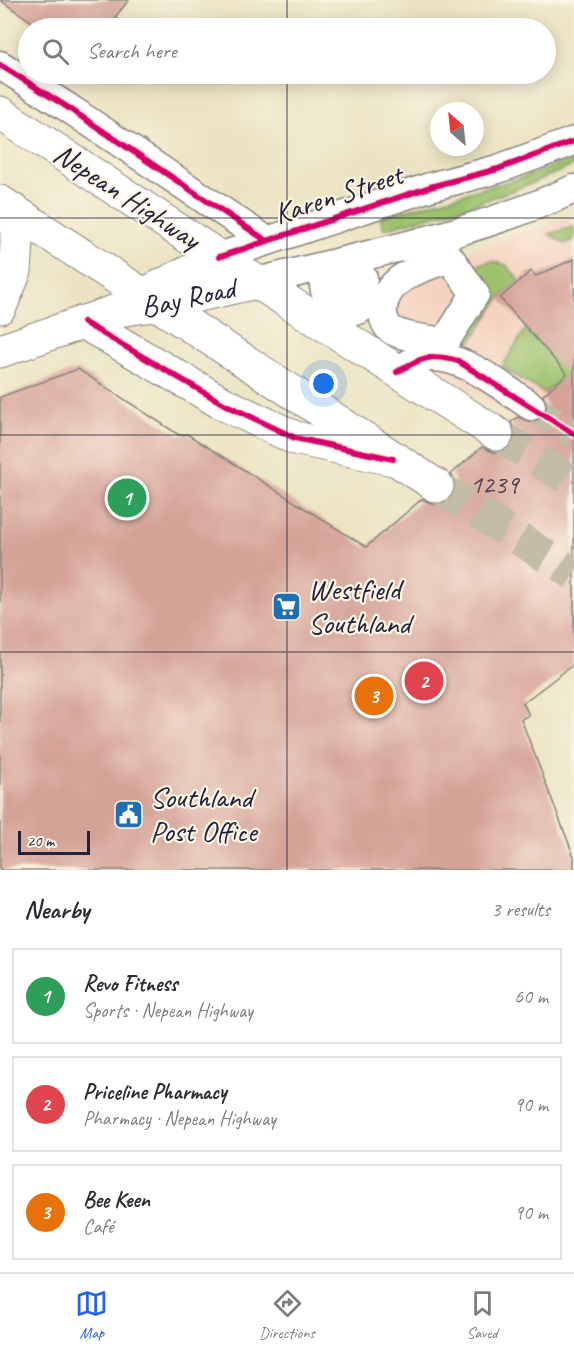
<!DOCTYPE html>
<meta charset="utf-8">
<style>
:root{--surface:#fff;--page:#f2f2f3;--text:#2b2b33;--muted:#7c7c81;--line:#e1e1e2;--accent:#2563eb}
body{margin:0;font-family:Caveat,sans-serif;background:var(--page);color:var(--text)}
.compass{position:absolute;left:430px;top:102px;width:54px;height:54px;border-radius:50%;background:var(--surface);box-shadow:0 3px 15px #0003;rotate:333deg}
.scale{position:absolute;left:18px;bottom:15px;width:72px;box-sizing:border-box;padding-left:6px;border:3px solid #22223b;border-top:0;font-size:16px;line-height:21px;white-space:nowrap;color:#22223b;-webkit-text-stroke:4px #fcf5e5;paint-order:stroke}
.you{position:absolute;left:324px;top:384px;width:21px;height:21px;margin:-15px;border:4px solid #fff;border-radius:50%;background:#1a73e8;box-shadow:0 0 0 9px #1a73e833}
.badge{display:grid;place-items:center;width:39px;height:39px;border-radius:50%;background:var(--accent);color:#fff;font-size:20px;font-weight:700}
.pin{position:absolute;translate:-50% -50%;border:3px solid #fff;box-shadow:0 2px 6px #0006}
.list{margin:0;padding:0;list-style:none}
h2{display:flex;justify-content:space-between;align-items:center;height:78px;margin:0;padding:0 24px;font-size:26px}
h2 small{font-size:20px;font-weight:400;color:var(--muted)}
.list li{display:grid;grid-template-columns:39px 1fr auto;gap:18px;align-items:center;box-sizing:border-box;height:96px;margin:0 12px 12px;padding:0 12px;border:2px solid var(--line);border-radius:0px}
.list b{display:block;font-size:22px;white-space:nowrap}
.list p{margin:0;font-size:20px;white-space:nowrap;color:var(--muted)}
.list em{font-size:20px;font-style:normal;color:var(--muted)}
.icon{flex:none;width:33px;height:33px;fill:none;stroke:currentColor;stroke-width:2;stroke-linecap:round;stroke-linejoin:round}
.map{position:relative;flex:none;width:574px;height:870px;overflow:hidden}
.search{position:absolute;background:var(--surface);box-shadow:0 3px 15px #0003;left:18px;right:18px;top:18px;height:66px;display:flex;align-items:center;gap:15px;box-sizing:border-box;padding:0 21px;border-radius:33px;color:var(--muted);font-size:22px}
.sheet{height:402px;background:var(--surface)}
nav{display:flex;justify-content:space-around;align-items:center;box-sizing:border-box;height:84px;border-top:2px solid var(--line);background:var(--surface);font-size:16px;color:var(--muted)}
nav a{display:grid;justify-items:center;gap:3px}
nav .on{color:var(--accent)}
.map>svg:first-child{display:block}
.built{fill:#f4d3c0}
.green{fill:#9dc26c;stroke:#607254;stroke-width:1.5}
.building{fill:#d5a297}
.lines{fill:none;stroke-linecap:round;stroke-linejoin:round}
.minor-tunnel{stroke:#c3bca6;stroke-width:28;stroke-dasharray:28 14;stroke-linecap:butt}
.highway-tunnel{stroke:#c3bca6;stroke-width:33;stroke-dasharray:33 16;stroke-linecap:butt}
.minor-casing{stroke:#86827e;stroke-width:31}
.major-casing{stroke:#86827e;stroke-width:35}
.highway-casing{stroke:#86827e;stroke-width:35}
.minor{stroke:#fff;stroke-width:28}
.major{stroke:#fff;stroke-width:33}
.highway{stroke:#fff;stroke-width:33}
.cycleway-casing{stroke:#fcf5e5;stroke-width:10}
.cycleway{stroke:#d6006c;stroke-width:6}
.grid{fill:none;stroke:#22223b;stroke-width:1.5;stroke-opacity:0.55}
.labels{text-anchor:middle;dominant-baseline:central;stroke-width:4.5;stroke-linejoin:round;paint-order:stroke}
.number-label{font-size:27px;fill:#4f4252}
.street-label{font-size:30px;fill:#22223b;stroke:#fcf5e5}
.poi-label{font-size:30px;fill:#22223b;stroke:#fcf5e5;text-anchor:start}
</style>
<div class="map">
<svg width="574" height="870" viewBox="0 0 574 870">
<rect width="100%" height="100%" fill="#fcf5e5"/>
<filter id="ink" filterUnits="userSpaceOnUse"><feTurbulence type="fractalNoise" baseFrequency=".0167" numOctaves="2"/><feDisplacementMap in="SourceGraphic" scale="12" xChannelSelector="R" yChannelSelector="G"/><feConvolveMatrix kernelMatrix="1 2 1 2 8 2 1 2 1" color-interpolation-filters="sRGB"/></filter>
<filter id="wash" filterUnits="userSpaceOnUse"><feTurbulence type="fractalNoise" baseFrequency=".008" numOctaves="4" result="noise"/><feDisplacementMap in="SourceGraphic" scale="24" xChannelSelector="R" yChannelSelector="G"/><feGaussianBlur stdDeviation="1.35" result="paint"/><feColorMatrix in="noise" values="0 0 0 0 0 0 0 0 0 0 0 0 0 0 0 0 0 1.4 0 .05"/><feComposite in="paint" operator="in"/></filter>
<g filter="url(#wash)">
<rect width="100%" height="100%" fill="#ebe3c1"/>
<path class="built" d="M574 215V459L455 380 398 333 383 304 427 266Z"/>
<g class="green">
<path d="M574 158V165L530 184 475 204 384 229 380 217 528 176Z"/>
<path d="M574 227V240L565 244 549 234Z"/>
<path d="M492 261 506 265 520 281 500 298 469 344 445 342 475 294 457 269Z"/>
<path d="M527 327 568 374 544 393 502 367Z"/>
</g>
<g id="blocks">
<g class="building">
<path d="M0 0H129L115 17 127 28H41Z"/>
<path d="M574 259V664L523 703 529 715 521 719 574 857V870H0V397L78 369 179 435 187 434 366 547 422 499 435 505 446 502 452 497 456 488 454 478 451 474 482 447 496 453 506 450 513 444 516 435 511 422 518 417 530 422 539 420 544 416 547 407 543 395 567 374 500 298 531 271 536 276Z"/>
</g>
</g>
</g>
<g filter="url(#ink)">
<use href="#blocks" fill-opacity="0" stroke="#86827e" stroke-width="1.5"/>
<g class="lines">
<path class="minor-tunnel" d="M531 406 574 434"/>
<g class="highway-tunnel">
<path d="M497 434 574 483"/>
<path d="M437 486 574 574"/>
</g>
<defs>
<g id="minor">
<path d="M0 65 64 105 267 241"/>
<path d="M219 257 430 187 498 169 574 141"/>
<path d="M450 258 475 294 445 342C432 340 400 337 390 329 385 325 382 314 383 308 386 276 425 267 450 258Z"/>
<path d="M363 278 359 310 355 311 325 291 324 286Z"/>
<path d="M257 282C364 255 474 235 574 189"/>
<path d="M397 372C404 367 413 360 422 358 460 351 500 386 531 406"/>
</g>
<g id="major">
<path d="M143 295 219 257"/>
<path d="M0 307 15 271 17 243 16 212"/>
<path d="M83 322 224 404 295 438 393 459"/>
<path id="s1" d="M0 351 119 310 159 304 257 282"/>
</g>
<g id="highway">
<path d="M0 113 257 282 497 434"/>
<path d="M0 202 437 486"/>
</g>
</defs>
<use href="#minor" class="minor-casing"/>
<use href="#major" class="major-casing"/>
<use href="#highway" class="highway-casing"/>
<use href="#minor" class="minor"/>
<use href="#major" class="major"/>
<use href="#highway" class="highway"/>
<defs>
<g id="cycleway">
<path d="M0 65 64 105 267 241"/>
<path d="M219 257 430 187 498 169 574 141"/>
<path d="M83 322 224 404 295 438 393 459"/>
<path d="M397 372C420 358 431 353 458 361L574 434"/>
</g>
</defs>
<use href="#cycleway" class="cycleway-casing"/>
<use href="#cycleway" class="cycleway"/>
</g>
</g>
<path class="grid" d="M287 0V28M287 74V870M0 218H574M0 435H574M0 652H574"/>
<defs>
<symbol id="supermarket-square" viewBox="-11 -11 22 22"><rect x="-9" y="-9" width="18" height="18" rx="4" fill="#1f6fb2" stroke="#fcf5e5"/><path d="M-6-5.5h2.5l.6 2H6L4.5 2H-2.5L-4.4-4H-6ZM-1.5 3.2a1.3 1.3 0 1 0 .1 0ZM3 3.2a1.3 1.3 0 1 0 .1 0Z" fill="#fff"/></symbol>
<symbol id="civic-square" viewBox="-11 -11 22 22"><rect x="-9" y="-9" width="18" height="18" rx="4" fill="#1f6fb2" stroke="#fcf5e5"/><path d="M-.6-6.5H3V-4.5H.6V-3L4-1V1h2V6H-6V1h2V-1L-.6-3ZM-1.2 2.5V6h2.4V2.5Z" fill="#fff"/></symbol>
</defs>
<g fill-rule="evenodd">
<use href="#supermarket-square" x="270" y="590" width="33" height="33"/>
<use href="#civic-square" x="112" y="798" width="33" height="33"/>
</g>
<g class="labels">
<g class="number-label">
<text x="494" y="484">1239</text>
</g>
<g class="street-label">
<text transform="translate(338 194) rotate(-18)">Karen Street</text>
<text transform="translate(127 196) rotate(33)">Nepean Highway</text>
<text stroke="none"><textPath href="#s1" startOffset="196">Bay Road</textPath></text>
</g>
<g class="poi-label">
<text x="308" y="589">Westfield<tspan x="308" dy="34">Southland</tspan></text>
<text x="150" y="797">Southland<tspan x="150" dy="34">Post Office</tspan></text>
</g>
</g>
</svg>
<svg class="compass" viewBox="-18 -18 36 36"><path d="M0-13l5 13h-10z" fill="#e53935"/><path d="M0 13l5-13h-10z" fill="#7c7c81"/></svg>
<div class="scale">20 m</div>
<div class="you"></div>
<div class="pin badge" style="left:127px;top:498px;background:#2e9e5b">1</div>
<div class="pin badge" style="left:424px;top:681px;background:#e0444e">2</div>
<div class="pin badge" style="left:374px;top:696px;background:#e8710a">3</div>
<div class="search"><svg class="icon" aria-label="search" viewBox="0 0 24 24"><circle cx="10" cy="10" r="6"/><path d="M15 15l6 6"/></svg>Search here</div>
</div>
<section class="sheet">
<h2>Nearby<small>3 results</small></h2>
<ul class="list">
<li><span class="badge" style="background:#2e9e5b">1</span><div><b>Revo Fitness</b><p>Sports · Nepean Highway</p></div><em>60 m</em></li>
<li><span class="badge" style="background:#e0444e">2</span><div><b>Priceline Pharmacy</b><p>Pharmacy · Nepean Highway</p></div><em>90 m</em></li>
<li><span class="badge" style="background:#e8710a">3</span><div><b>Bee Keen</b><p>Café</p></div><em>90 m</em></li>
</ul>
</section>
<nav>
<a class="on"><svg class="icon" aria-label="map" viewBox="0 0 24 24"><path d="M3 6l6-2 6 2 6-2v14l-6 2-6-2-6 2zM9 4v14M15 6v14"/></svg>Map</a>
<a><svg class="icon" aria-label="directions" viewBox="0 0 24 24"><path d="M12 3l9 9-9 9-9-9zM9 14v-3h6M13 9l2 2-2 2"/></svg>Directions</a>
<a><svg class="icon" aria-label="saved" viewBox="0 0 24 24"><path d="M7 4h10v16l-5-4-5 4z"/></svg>Saved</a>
</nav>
